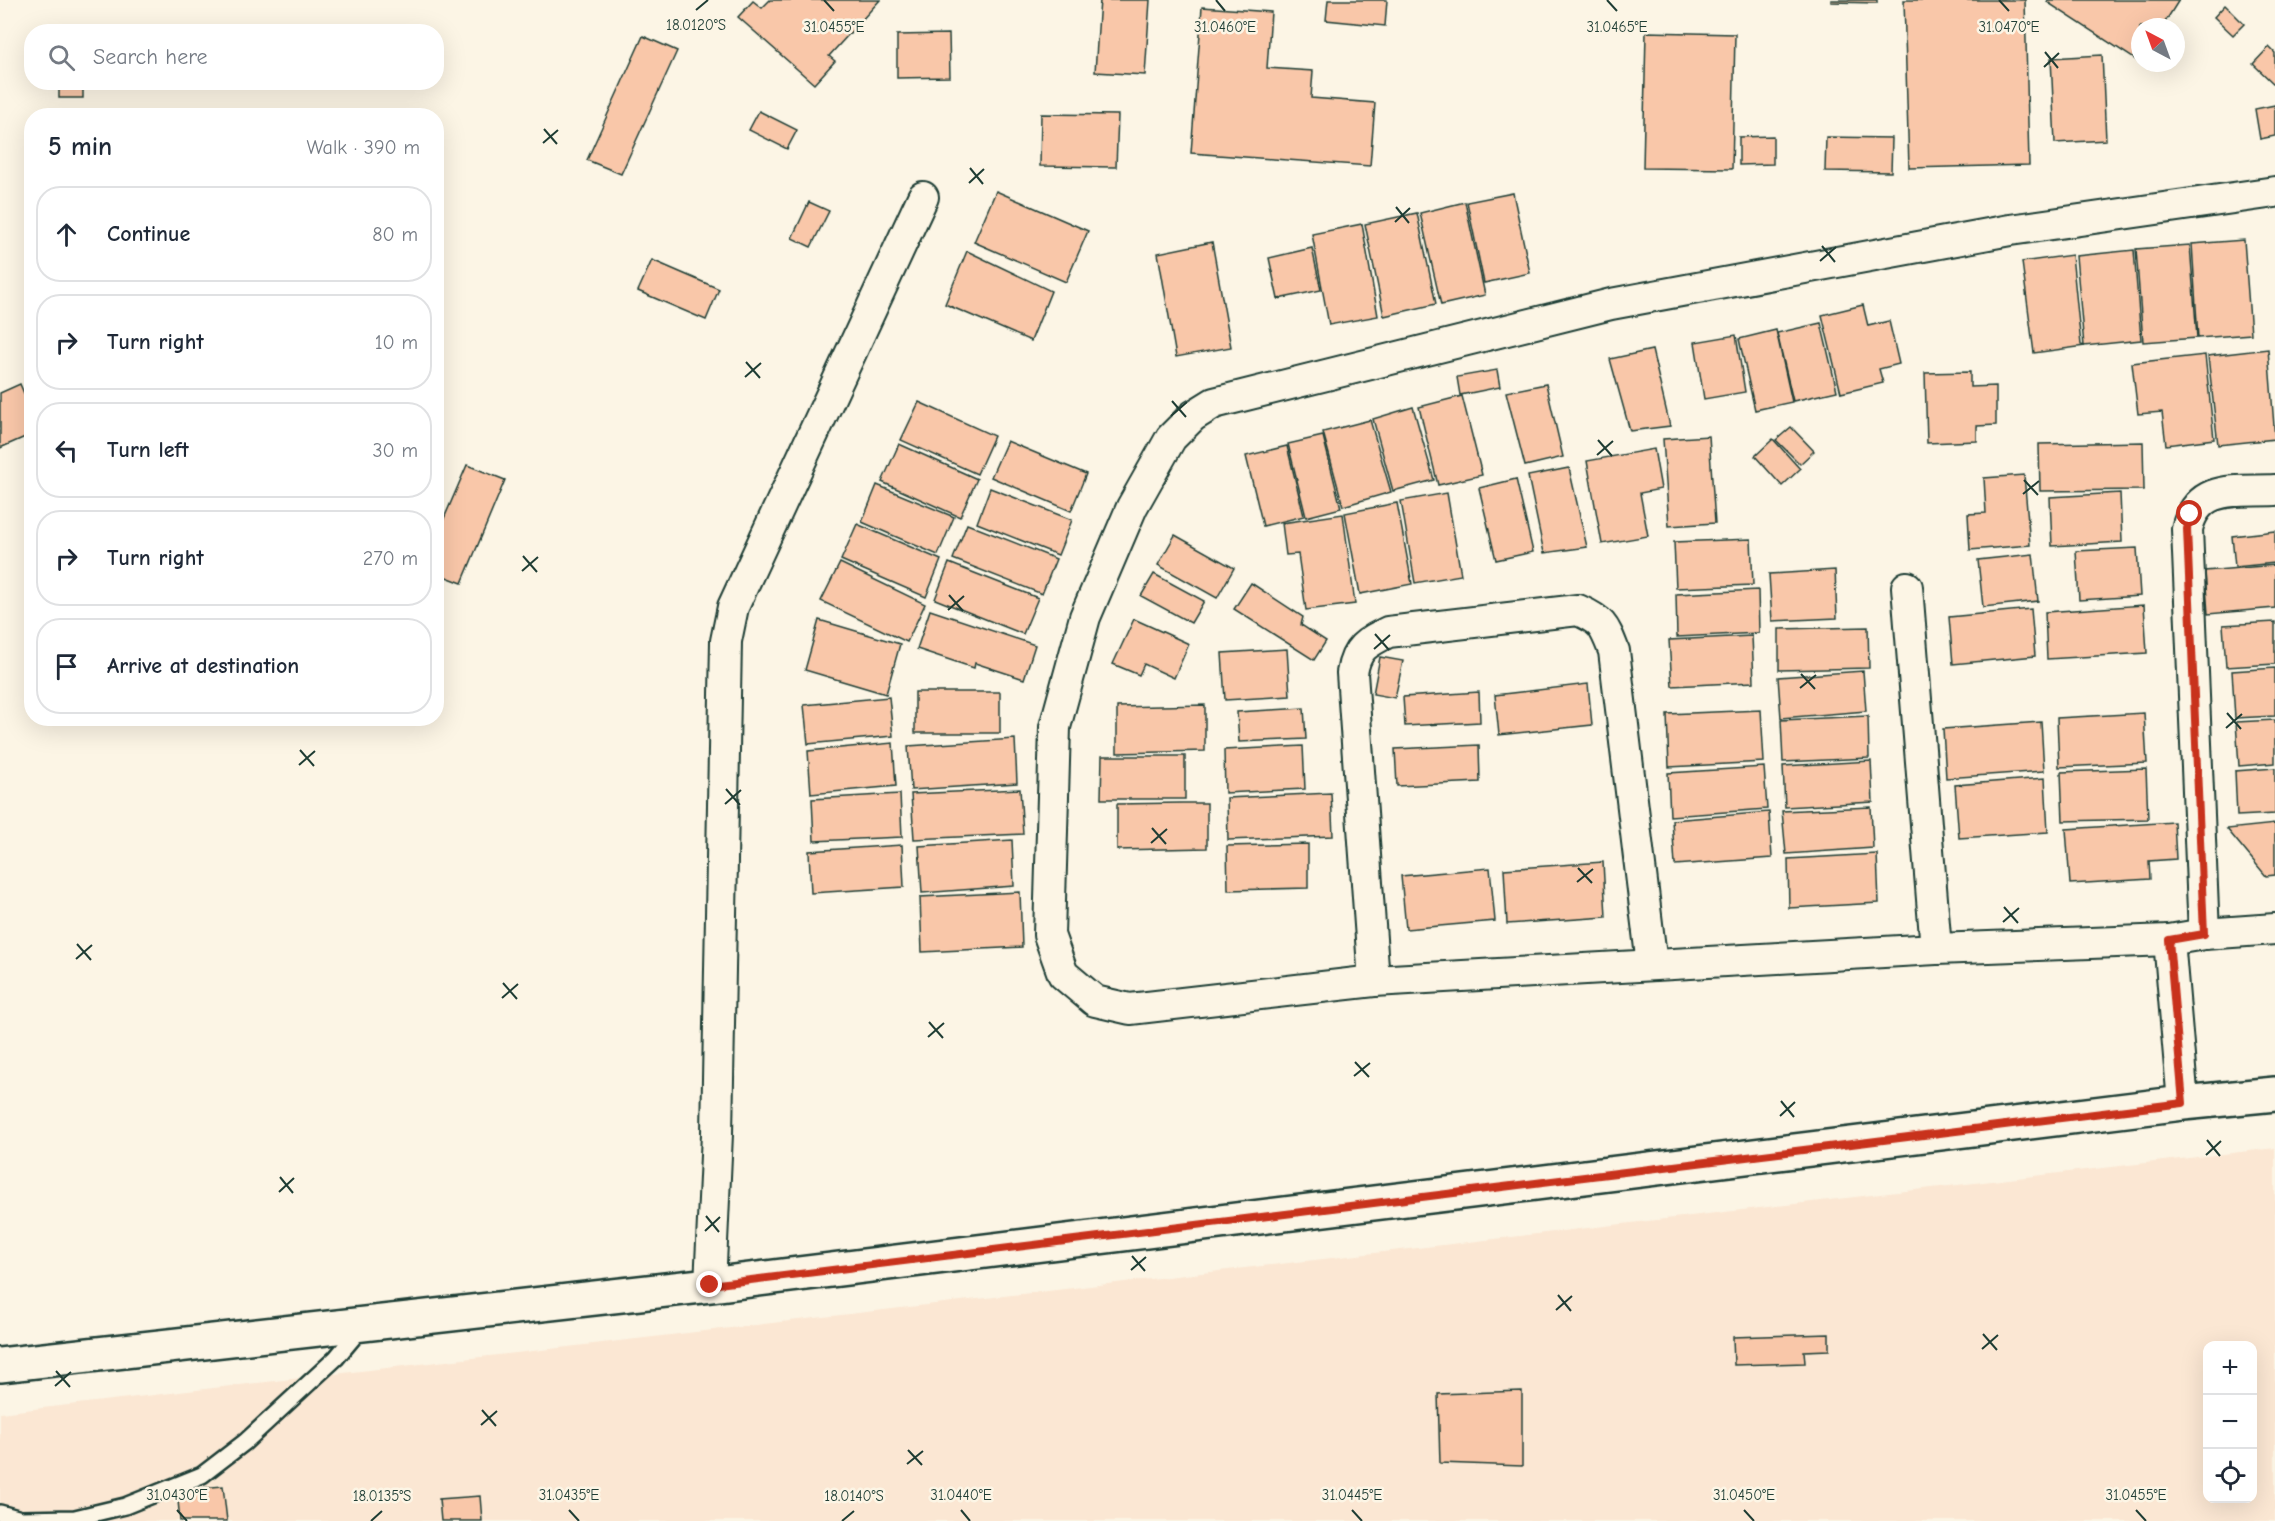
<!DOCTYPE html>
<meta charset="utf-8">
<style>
:root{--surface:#fff;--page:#f2f2f3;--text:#1f2937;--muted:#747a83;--line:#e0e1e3}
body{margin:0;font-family:"Comic Neue",sans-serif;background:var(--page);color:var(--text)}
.controls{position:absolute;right:18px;bottom:18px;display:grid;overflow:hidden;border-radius:12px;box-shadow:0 6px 24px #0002}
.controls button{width:54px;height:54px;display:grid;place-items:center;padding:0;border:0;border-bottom:2px solid var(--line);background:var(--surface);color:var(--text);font:30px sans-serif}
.compass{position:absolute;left:2131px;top:18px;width:54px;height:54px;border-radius:50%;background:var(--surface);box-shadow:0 6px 24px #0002;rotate:319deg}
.stop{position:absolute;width:18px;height:18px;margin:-14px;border:4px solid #c8321e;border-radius:50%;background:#fff}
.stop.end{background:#c8321e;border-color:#fff;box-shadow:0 2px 6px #0008}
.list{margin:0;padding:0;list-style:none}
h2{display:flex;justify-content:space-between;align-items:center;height:78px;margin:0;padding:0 24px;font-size:26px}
h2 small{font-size:20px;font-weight:400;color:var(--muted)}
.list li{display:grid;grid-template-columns:39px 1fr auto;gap:18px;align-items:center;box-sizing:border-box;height:96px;margin:0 12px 12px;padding:0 12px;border:2px solid var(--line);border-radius:24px}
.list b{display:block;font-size:22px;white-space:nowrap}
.list em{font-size:20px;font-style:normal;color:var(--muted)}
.icon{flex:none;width:33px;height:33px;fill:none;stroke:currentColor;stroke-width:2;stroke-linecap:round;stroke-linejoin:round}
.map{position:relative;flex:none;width:2275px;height:1521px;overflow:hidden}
.search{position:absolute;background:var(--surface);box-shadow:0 6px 24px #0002;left:24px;top:24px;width:420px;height:66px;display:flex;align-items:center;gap:15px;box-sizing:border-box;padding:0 21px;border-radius:24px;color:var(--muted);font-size:22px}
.panel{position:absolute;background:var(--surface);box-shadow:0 6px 24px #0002;left:24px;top:108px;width:420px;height:618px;border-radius:24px}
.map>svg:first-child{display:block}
.built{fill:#fbe7d3;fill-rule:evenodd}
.building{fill:#f9c7a9;stroke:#1f3d34;stroke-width:1.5}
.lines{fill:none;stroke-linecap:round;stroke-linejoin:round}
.service-casing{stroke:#1f3d34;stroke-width:20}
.minor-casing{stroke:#1f3d34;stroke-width:34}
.secondary-casing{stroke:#1f3d34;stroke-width:38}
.service{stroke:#fcf5e5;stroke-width:15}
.minor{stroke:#fcf5e5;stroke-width:30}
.secondary{stroke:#fcf5e5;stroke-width:33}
.route{stroke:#c8321e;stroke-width:8}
.ticks{fill:none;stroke:#1f3d34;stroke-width:2}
.ticks-label{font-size:15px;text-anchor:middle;fill:#1f3d34;stroke:#fcf5e5;stroke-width:5;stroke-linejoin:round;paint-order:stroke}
</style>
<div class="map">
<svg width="2275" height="1521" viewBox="0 0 2275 1521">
<rect width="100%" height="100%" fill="#fcf5e5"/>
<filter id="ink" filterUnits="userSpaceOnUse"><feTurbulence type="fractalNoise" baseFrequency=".0167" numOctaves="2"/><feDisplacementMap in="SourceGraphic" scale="12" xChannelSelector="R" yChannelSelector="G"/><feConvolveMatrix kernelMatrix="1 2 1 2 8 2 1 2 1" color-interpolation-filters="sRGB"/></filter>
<g filter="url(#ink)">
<path class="built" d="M2275 1148V1521H0V1413ZM2208 1346H2252V1498H2208Z"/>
<g class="building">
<path d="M770 0H880L829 56 835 61 814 84 738 17 753 1 762 8Z"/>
<path d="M1100 0H1150L1145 75 1095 72Z"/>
<path d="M1328 0H1387L1385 26 1326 20Z"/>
<path d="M1831 0H1877V3L1831 2Z"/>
<path d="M1904 0H2025L2029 165 1909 168Z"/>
<path d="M2048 0H2179L2162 27H2140L2139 62 2047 2Z"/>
<path d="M2225 5 2244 24 2233 35 2214 17Z"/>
<path d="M1202 7 1271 12 1267 68 1313 71 1311 98 1375 103 1370 166 1191 153Z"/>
<path d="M1646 32 1735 34 1732 169 1643 168Z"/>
<path d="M949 34 950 77 897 78V35Z"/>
<path d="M643 36 677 51 621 174 587 160Z"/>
<path d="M2269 47 2275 53V85L2253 64Z"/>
<path d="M2102 55 2106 140 2055 143 2051 58Z"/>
<rect x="59" y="82" width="24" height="16"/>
<path d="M2275 105V136L2260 139 2255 109Z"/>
<path d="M759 111 797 130 787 149 749 130Z"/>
<path d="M1041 114 1118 115 1116 167 1040 166Z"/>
<path d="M1773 136V164L1739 165V137Z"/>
<path d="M1826 137 1892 138 1891 172 1825 171Z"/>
<path d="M996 191 1088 231 1066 282 974 242Z"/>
<path d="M1513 193 1530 273 1484 283 1467 202Z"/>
<path d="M809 202 829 211 811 247 792 238Z"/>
<path d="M1465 202 1485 295 1441 305 1420 213Z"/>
<path d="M1417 213 1436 304 1384 316 1365 224Z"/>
<path d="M1362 224 1378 316 1329 325 1312 234Z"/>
<path d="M2244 240 2251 334 2198 338 2192 244Z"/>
<path d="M1212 242 1231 347 1176 357 1158 253Z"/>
<path d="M2190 245 2197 338 2143 342 2136 249Z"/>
<path d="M1312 248 1321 290 1278 299 1269 258Z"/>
<path d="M2134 250 2141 340 2084 346 2076 256Z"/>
<path d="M967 251 1051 291 1031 341 945 304Z"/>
<path d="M2072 255 2081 345 2085 346 2034 353 2022 262Z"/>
<path d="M652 260 719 289 706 320 638 291Z"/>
<path d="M1863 305 1868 326 1889 321 1899 364 1879 369 1883 383 1841 393 1822 315Z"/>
<path d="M1821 323 1837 391 1793 401 1777 333Z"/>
<path d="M1776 330 1792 402 1755 410 1739 339Z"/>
<path d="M1736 335 1745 392 1704 399 1695 342Z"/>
<path d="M2268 349 2275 439 2218 445 2208 356Z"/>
<path d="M1652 350 1670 426 1630 431 1610 359Z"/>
<path d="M2205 355 2214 439 2166 445 2162 412 2138 414 2132 363Z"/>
<path d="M1497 370 1500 387 1460 395 1457 377Z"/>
<path d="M1970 372V387L1996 386V425L1977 426V441L1927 443 1925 373Z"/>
<path d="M20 384 32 412V434L0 448V393Z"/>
<path d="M1546 384 1563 457 1525 466 1506 392Z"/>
<path d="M1462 396 1482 475 1438 485 1419 407Z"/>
<path d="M919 402 994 436 977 474 901 440Z"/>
<path d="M1413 407 1434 480 1393 491 1373 419Z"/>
<path d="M1370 420 1391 492 1343 506 1323 432Z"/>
<path d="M1791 427 1814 451 1800 464 1776 440Z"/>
<path d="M1323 436 1341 508 1306 517 1288 444Z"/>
<path d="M1709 436 1715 523 1669 526 1663 439Z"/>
<path d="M1773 439 1800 469 1782 486 1755 456Z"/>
<path d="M1007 441 1086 474 1071 511 991 477Z"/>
<path d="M2143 442 2144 490 2040 491 2039 444Z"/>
<path d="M899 444 977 479 960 517 882 482Z"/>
<path d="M1287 446 1304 516 1263 526 1246 456Z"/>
<path d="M1654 449 1661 489 1640 493 1648 536 1602 544 1587 461Z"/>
<path d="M467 465 505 480 462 583 436 573V537Z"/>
<path d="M1569 468 1587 547 1544 553 1528 476Z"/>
<path d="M2024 475 2030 545 1970 550 1968 514 1986 513 1984 478Z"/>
<path d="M1516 479 1533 552 1496 560 1479 488Z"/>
<path d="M877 485 954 517 938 555 862 522Z"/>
<path d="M990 488 1072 520 1058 555 977 523Z"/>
<path d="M1447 493 1461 575 1415 583 1401 501Z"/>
<path d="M2120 493 2122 542 2052 546 2050 497Z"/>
<path d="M1397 503 1412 584 1360 594 1345 513Z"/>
<path d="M1343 514 1355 604 1306 610 1298 554 1286 555 1282 523Z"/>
<path d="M857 524 941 560 926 597 841 560Z"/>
<path d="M967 524 1056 559 1042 594 953 559Z"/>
<path d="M2275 531V563L2235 567 2232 536Z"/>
<path d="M1175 535 1234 568 1217 598 1158 565Z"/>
<path d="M1751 539 1753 585 1676 588 1674 542Z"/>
<path d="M2137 548 2140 596 2079 600 2076 551Z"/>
<path d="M2033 554 2038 601 1983 607 1978 560Z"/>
<path d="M840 563 925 604 907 642 821 601Z"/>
<path d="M949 563 1038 598 1023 634 935 599Z"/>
<path d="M2275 565V608L2208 614 2205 571Z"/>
<path d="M1835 570 1837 618 1772 621 1769 574Z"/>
<path d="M1154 574 1204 601 1191 623 1141 596Z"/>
<path d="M1251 583 1303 617 1301 625 1326 641 1314 660 1234 609Z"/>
<path d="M1758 590 1759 633 1677 637 1676 594Z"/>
<path d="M2144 605 2147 653 2047 659 2045 612Z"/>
<path d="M2031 609 2035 656 1953 664 1949 617Z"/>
<path d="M930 610 1035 645 1024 679 975 663 974 668 917 649Z"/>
<path d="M1134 619 1189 644 1174 678 1144 664 1139 675 1113 664Z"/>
<path d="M819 620 900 644 886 694 805 670Z"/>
<path d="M2275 622V664L2226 667 2223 625Z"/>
<path d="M1868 627 1869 668 1779 670V629Z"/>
<path d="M1752 636 1754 682 1672 686 1669 640Z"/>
<path d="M1287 649 1290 696 1225 700 1222 653Z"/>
<path d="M1380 657 1403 661 1395 698 1373 694Z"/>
<path d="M2275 668V716L2235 718 2232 671Z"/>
<path d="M1863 671 1866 711 1781 718 1778 677Z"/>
<path d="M1588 684 1592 725 1499 735 1495 695Z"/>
<rect x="915" y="692" width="85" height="41"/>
<path d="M1479 692 1480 722 1405 726 1403 697Z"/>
<path d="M889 697 893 736 808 744 804 705Z"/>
<path d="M1205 705V751L1117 753V707Z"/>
<path d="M1304 708 1306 739 1239 742 1237 712Z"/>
<path d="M1761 710 1764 762 1669 767 1667 714Z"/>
<path d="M2144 713 2147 763 2059 767 2057 718Z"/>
<path d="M1868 716 1869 758 1783 762 1781 720Z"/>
<path d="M2275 720V763L2239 766 2236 722Z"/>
<path d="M2041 722 2044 771 1946 778 1943 729Z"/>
<path d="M1015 739 1017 783 911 790 908 746Z"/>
<path d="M893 743 896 786 811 794 808 751Z"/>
<path d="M1479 745 1480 782 1397 786 1395 749Z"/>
<path d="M1303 746 1305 789 1225 793 1224 750Z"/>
<path d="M1102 756H1185V799H1101Z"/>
<path d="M1871 761 1873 802 1785 807 1783 766Z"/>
<path d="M1764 767 1767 809 1670 816 1668 773Z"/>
<path d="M2275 768V814L2237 816 2235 771Z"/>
<path d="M2146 769 2148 819 2063 821 2061 772Z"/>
<path d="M2045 778 2048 832 1959 838 1955 785Z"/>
<path d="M1020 789 1023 834 914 839 911 794Z"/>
<path d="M1331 793 1333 836 1228 840 1227 798Z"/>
<path d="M900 794 902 837 814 841 812 799Z"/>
<path d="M1182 803H1207V848L1117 850V804Z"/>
<path d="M1871 807 1873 848 1786 854 1782 811Z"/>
<path d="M1769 812 1772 858 1675 865 1672 820Z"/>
<path d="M2174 822 2176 859 2149 861 2150 879 2070 884 2066 829Z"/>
<path d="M2275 824V875L2266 876 2227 829Z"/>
<path d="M1012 840 1014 886 922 893 919 846Z"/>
<path d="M1308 844V888L1228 890 1227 846Z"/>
<path d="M902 845 904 887 811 893 809 851Z"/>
<path d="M1877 854 1879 903 1789 908 1788 859Z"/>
<path d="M1603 862 1606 917 1507 924 1504 869Z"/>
<path d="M1490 868 1495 921 1406 929 1401 876Z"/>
<path d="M1020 892 1022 947 922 952 920 897Z"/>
<path d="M1829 1334V1350L1804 1351 1805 1363 1734 1365 1733 1337Z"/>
<path d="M1522 1391V1466L1440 1463 1438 1394Z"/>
<path d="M223 1486 227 1521H180L177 1490Z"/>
<path d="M480 1496 482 1521H441L439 1499Z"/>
</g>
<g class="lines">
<defs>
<path id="service" d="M0 1513 21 1519 75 1518 125 1506 202 1475 245 1442 336 1358 362 1327"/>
<g id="minor">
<path d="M2275 192 2010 230 1611 304 1214 403 1193 416 1171 438 1132 507 1085 617 1055 727 1049 935 1063 974 1095 1001 1130 1009 1374 981 1936 949 2169 940 2204 934 2275 929"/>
<path d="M1907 587 1936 949"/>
<path d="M2204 934 2187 529C2198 483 2236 492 2275 490"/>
<path d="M2169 940 2183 1103"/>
<path d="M1374 981 1352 673C1356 648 1366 643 1388 632L1578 610C1603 621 1604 626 1614 651L1652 965"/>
<path d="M710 1285 717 1134 726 641 733 607 923 197"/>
</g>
<path id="secondary" d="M0 1365 710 1285 2183 1103 2275 1094"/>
</defs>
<use href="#service" class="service-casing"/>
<use href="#minor" class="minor-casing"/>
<use href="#secondary" class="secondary-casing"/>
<use href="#service" class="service"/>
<use href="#minor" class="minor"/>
<use href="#secondary" class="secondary"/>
</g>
</g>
<g class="lines" filter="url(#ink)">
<path class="route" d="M710 1285 2183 1103 2169 940 2204 934 2187 529 2190 514"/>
</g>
<path class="ticks" d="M824 0 834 11M1216 0 1225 11M1607 0 1617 11M1999 0 2009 11M696 10 708 0M2045 52 2058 68M2044 67 2059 53M544 129 557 144M543 143 558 130M970 168 983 184M969 183 984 169M1396 207 1409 223M1395 222 1410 208M1822 246 1835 262M1820 261 1836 247M746 362 760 378M745 377 761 363M1172 401 1186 417M1171 416 1187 402M1598 440 1612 456M1597 455 1613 441M2024 480 2038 495M2023 494 2039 481M523 556 537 572M522 571 538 557M949 595 963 611M948 610 964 596M1375 634 1389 650M1374 649 1390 635M1801 674 1815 689M1800 688 1816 675M2227 713 2241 729M2226 728 2242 714M300 750 314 766M299 765 315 751M726 789 740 805M725 804 741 790M1152 828 1166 844M1151 843 1167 829M1578 868 1592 883M1577 882 1593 869M2004 907 2018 923M2003 922 2019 908M77 944 91 960M76 959 92 945M503 983 517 999M502 998 518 984M929 1022 943 1038M928 1037 944 1023M1355 1062 1369 1077M1354 1076 1370 1063M1781 1101 1794 1117M1780 1116 1795 1102M2207 1140 2220 1156M2206 1155 2221 1141M280 1177 293 1193M279 1192 294 1178M706 1216 719 1232M705 1231 720 1217M1132 1256 1145 1271M1131 1270 1146 1257M1558 1295 1571 1311M1556 1310 1572 1296M1983 1334 1997 1350M1982 1349 1998 1335M56 1371 70 1387M55 1386 71 1372M482 1410 496 1426M481 1425 497 1411M908 1450 922 1465M907 1464 923 1451M177 1510 187 1521M569 1510 579 1521M961 1510 970 1521M1352 1510 1362 1521M1744 1510 1754 1521M2136 1510 2146 1521M371 1521 382 1511M842 1521 854 1511"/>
<g class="ticks-label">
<text x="696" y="30">18.0120°S</text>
<text x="834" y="32">31.0455°E</text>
<text x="1225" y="32">31.0460°E</text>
<text x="1617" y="32">31.0465°E</text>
<text x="2009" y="32">31.0470°E</text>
<text x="177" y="1500">31.0430°E</text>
<text x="569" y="1500">31.0435°E</text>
<text x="961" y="1500">31.0440°E</text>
<text x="1352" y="1500">31.0445°E</text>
<text x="1744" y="1500">31.0450°E</text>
<text x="2136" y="1500">31.0455°E</text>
<text x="382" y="1501">18.0135°S</text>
<text x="854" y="1501">18.0140°S</text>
</g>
</svg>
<div class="controls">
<button>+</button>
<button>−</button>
<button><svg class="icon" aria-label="locate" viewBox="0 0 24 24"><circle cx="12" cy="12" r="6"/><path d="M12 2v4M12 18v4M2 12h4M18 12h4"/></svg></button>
</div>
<svg class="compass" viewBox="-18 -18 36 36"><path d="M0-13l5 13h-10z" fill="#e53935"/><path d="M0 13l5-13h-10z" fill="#747a83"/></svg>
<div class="stop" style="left:2190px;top:514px"></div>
<div class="stop end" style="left:710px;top:1285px"></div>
<div class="search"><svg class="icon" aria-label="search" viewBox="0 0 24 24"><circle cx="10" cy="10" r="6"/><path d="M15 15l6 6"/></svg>Search here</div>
<section class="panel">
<h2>5 min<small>Walk · 390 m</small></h2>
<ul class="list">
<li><svg class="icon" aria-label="ahead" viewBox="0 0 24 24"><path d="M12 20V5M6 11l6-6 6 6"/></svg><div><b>Continue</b></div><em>80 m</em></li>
<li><svg class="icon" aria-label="right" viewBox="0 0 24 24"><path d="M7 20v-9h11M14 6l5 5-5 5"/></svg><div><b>Turn right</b></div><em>10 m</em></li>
<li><svg class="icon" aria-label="left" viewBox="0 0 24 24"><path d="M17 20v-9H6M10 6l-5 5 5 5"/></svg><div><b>Turn left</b></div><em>30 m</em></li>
<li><svg class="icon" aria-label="right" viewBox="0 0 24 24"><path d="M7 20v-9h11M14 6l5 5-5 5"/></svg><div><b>Turn right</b></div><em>270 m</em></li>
<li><svg class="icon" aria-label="arrive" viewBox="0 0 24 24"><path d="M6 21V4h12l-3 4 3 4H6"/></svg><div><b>Arrive at destination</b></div></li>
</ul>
</section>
</div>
